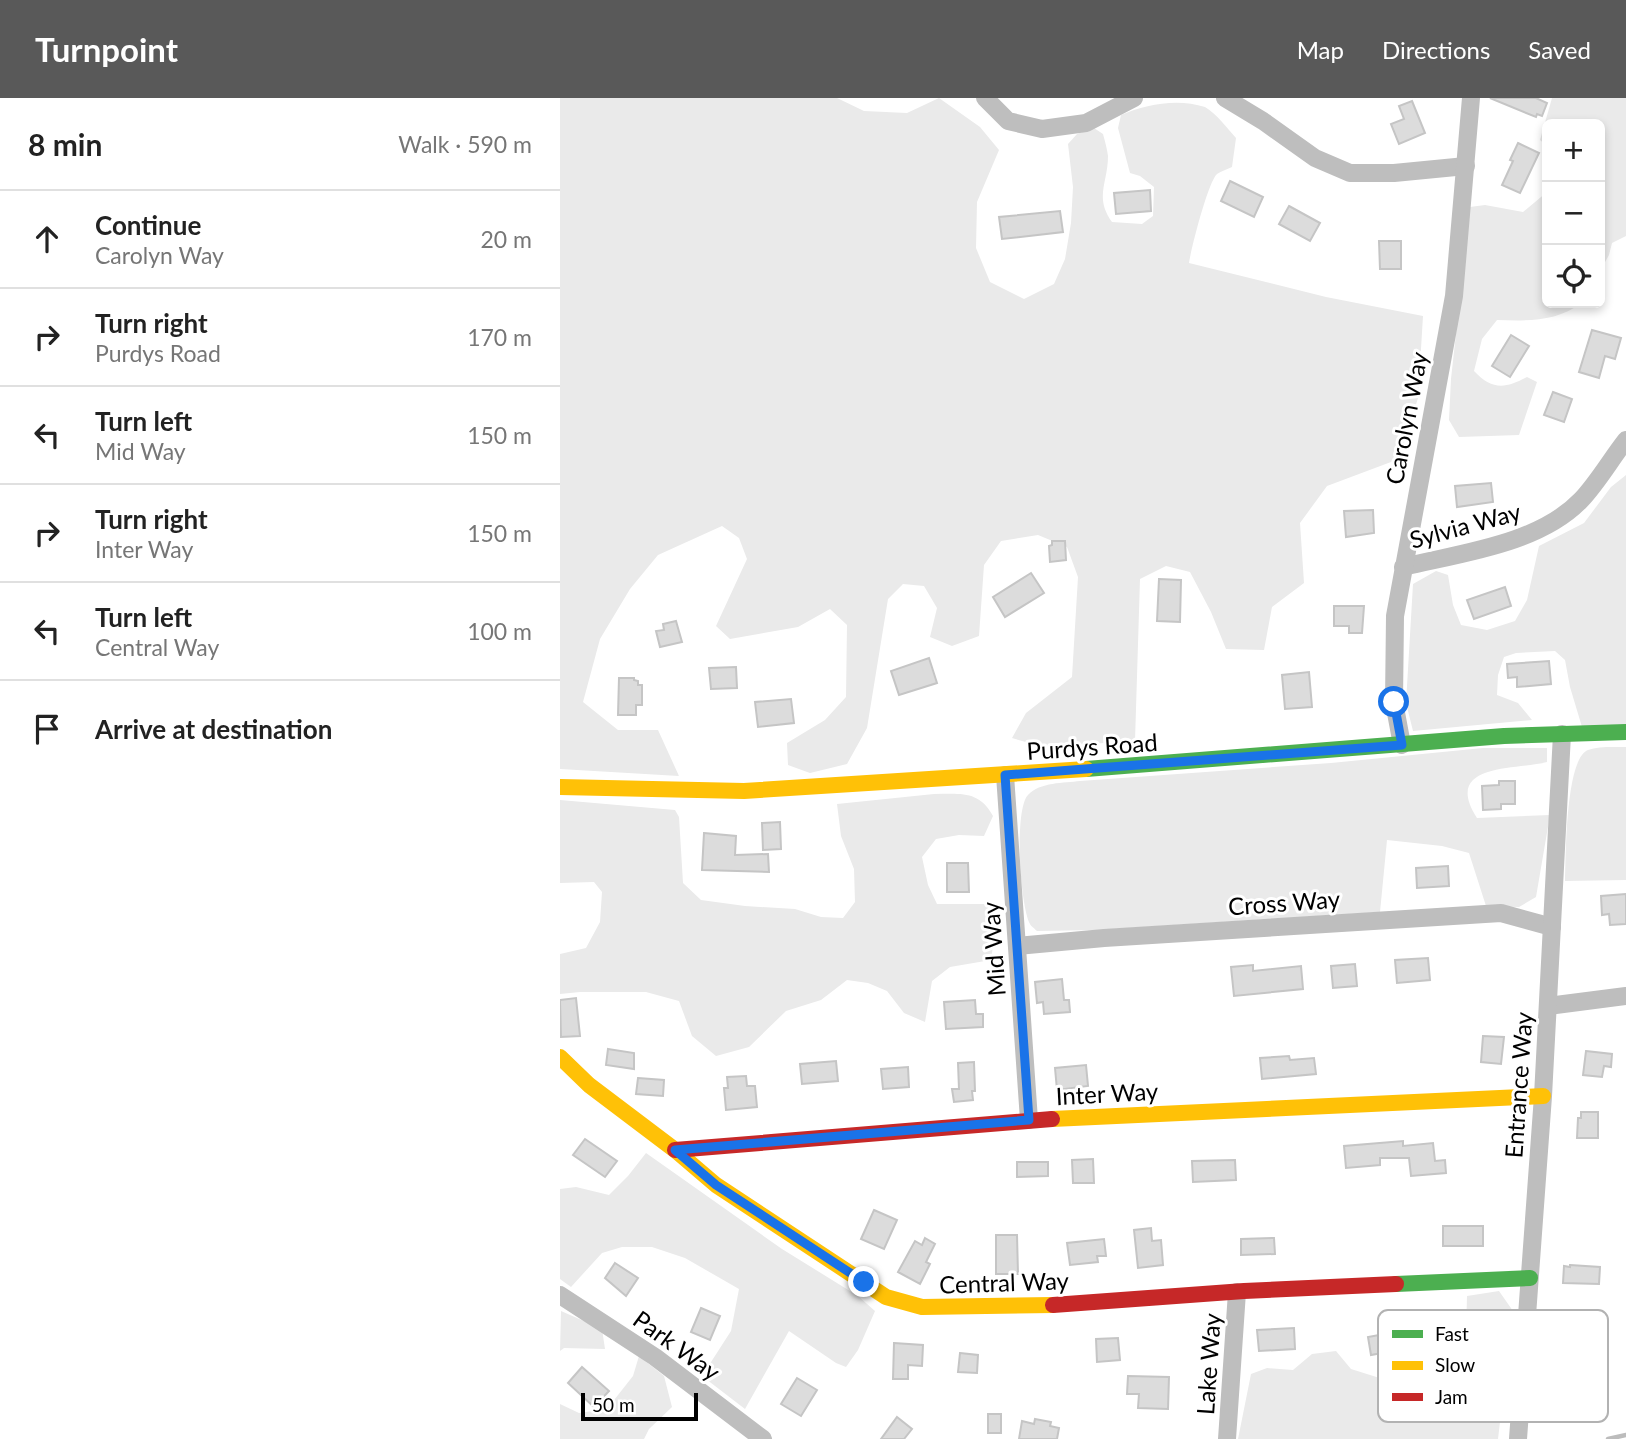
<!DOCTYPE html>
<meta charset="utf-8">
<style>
:root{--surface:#fff;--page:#f6f6f6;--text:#222;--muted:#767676;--line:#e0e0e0;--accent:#595959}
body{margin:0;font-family:Lato,sans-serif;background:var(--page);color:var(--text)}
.controls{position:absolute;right:21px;top:21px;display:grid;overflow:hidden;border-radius:10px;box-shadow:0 4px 10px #0003}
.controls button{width:63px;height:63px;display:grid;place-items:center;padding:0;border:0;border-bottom:2px solid var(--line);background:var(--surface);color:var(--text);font:35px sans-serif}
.scale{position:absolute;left:21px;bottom:18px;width:117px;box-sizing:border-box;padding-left:7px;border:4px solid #000;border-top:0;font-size:19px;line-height:24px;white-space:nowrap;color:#000;-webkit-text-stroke:5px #fff;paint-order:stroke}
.stop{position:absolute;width:21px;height:21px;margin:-16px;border:5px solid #1a73e8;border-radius:50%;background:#fff}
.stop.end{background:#1a73e8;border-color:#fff;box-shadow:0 2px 7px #0008}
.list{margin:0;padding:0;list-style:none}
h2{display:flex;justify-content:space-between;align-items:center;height:91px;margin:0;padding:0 28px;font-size:30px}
h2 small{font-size:23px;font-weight:400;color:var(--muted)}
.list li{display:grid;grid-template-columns:46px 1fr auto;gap:21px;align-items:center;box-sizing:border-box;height:98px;padding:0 28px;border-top:2px solid var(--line)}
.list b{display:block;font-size:26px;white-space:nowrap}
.list p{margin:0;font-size:23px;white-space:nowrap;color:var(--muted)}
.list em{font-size:23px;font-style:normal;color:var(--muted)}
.icon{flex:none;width:38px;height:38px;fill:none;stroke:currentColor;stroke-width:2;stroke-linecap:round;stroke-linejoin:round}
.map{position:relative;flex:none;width:1066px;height:1341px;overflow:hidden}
header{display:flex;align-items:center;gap:42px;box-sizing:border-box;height:98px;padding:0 35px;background:var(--accent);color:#fff}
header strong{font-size:33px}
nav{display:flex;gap:38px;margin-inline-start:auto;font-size:24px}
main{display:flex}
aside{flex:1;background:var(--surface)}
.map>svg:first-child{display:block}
.green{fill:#eaeaea}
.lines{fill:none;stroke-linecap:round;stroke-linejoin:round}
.stream{stroke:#bcbcbc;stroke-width:4.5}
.building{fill:#dcdcdc;stroke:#c5c5c5;stroke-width:2}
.street{stroke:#bebebe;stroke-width:18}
.fast{stroke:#4caf50;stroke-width:16}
.slow{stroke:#ffc107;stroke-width:16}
.jam{stroke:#c62828;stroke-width:16}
.route{stroke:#1a73e8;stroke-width:9}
.labels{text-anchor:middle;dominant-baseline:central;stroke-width:6;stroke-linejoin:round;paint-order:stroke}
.street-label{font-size:24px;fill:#000;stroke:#fff}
.key{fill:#fff;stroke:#b2b2b2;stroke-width:2}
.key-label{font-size:19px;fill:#000}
</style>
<header>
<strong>Turnpoint</strong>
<nav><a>Map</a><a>Directions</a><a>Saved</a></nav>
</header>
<main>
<aside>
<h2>8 min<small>Walk · 590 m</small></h2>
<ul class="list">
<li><svg class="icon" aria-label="ahead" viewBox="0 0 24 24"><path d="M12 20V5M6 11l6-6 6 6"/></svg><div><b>Continue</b><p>Carolyn Way</p></div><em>20 m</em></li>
<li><svg class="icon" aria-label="right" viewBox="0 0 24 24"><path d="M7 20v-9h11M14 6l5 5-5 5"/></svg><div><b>Turn right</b><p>Purdys Road</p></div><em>170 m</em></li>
<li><svg class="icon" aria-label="left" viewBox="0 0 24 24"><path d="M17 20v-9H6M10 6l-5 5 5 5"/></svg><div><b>Turn left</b><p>Mid Way</p></div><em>150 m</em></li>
<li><svg class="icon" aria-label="right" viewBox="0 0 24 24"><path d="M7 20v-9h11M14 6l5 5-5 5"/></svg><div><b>Turn right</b><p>Inter Way</p></div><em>150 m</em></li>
<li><svg class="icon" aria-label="left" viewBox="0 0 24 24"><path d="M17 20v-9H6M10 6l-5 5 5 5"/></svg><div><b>Turn left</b><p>Central Way</p></div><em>100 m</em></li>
<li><svg class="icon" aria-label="arrive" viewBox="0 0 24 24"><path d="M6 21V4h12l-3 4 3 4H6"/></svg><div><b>Arrive at destination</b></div></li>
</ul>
</aside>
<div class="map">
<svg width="1066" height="1341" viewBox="0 0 1066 1341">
<rect width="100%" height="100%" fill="#fff"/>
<g class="green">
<path d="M0 0H277L304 13 347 15 379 0 420 29 439 52 417 104 416 150 430 184 464 201 494 186 505 161 511 125 513 89 508 46 517 36 534 30 543 36C545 43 547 51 548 58 548 85 534 99 552 124L582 126 593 118 594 89 580 78 570 75 558 30 561 17C586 6 618 0 645 9 657 16 667 30 676 40L672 69C668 71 661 73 657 76 648 84 631 151 629 165L766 199 863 218 858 300 839 361 767 388 740 425 744 485 712 509 704 552 666 551 651 514 630 474 606 468 580 481 575 643 483 649 452 640 466 615 512 579 518 479 507 449 478 437 441 443 424 467 419 538 392 548 370 539 377 510 364 488 343 486 328 501 307 630 287 666 250 675 228 667 227 645 265 622 286 599 287 527 270 511 238 529 170 541 156 528 187 461 179 440 162 428 98 457 70 491 40 541 23 604 58 632H98L119 678 0 671Z"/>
<path d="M992 0H1066V138L1052 145 1049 157 1040 173V26H987V48L980 42Z"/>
<path d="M987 94V205H1021C997 224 966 223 937 222L922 241 914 273C932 292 945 291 967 279L977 284 959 337 899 339 889 322 891 281 910 109 925 107 963 114Z"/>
<path d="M1066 377V628L1022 629 1010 589 1005 562 995 553 956 555 944 559 938 577 937 597 958 605 972 622 853 633 846 605 853 486 876 473 888 477 893 507 901 527 927 532 955 523 967 502 979 448 1024 425 1051 389Z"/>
<path d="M1066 649V782L1005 783C1006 760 1005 661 1028 652 1038 648 1055 649 1066 649Z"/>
<path d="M923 650H987V664C958 672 881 664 917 720L990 717 976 799 959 809 926 808 909 755 882 748 827 742 820 814 536 832 477 833C476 832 470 827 470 826 460 808 454 711 468 697 480 684 504 685 520 683L771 665Z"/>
<path d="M374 696C400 696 419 692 433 718L424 738 399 737 376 741 362 759 368 787 377 806H432L435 834 431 862 390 869 372 883 365 924 344 915 327 893 308 885 287 882 261 902 226 913 189 949 156 958 132 938 119 903 86 894H20L0 896V856L26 850 40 824 42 794 34 784 0 785V702L115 712 119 719 123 785 141 802 185 808 235 811 261 819 283 820 295 804 294 771 281 738 277 706Z"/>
<path d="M86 1055 222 1151 298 1198 315 1213 298 1252 286 1269 276 1265 229 1233 185 1311 142 1278 171 1233 179 1191 125 1160 92 1149H62L42 1155 11 1189 0 1181V1091L16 1089 49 1097 68 1078Z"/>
<path d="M939 1193 953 1213 938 1341H678L691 1276 707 1270 733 1272 752 1256 776 1253 791 1271 826 1282 867 1265 906 1236 907 1198Z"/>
<path d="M1 1213 42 1231 45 1251 4 1250 0 1253Z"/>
<path d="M79 1258 104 1278 112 1309 89 1331 84 1341H0V1306L19 1315 47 1311 73 1278Z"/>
</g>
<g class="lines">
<path class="stream" d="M1048 1341 1066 1337"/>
</g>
<g class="building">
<path d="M930 0H976L987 5 982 18 977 16 976 19Z"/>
<path d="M852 3 865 35 839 46 831 26 844 21 839 8Z"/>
<path d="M958 45 979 55 960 95 942 87 953 63 950 62Z"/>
<path d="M670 83 703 99 694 119 661 103Z"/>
<path d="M590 92 591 113 556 116 554 95Z"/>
<path d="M729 108 760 125 750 143 719 126Z"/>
<path d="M500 113 503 134 442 141 439 119Z"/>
<path d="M819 143H841V171H820Z"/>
<path d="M1032 232 1061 240 1055 261 1045 258 1039 280 1019 274Z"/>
<path d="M951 237 969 248 950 279 932 268Z"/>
<path d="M993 294 1012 301 1004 324 984 317Z"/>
<path d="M931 385 933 404 897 409 895 388Z"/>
<path d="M813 412 814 435 786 439 784 413Z"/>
<path d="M492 443H505L506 462 490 464 489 448 492 447Z"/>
<path d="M471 475 484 495 445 519 433 499Z"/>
<path d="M599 481 621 482 620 524 597 523Z"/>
<path d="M945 489 951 508 914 521 907 502Z"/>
<path d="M774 508H804L802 535H789V528H774Z"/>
<path d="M116 523 122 544 100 549 96 533 104 532 103 526Z"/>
<path d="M369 560 377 585 339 597 331 573Z"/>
<path d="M989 563 991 586 957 589V579L948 580 947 566Z"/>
<path d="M176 569 177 590 151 591 149 570Z"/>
<path d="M749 574 752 609 725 611 722 577Z"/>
<path d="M59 580H74V582L78 583V587H82V607H76V617H58Z"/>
<path d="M231 601 234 625 198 629 195 604Z"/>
<path d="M939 683H955V706H941V711L923 712 922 688 939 687Z"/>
<path d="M220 724 221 751 203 752 202 725Z"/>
<path d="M144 735 176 738 175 757 208 756 209 774 142 772Z"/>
<path d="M387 765H408L409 794H387Z"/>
<path d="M888 768 889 788 857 790 856 770Z"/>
<path d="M1066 796V826L1050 827 1049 816 1042 817 1041 798Z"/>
<path d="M868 860 870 882 837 885 835 862Z"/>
<path d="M795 866 797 888 773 890 771 868Z"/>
<path d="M693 867V873L741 868 743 891 674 898 671 869Z"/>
<path d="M502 881 504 902H509L510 914 484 916 483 904 477 905 475 884Z"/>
<path d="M16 900 20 938 1 939 0 902Z"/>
<path d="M415 902 416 916H423V929L386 931 384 904Z"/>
<path d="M923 938 944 939 941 966 921 964Z"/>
<path d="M48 951 74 955V971L46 967Z"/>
<path d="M1026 953 1052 956 1051 969 1044 968 1042 979 1023 977Z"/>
<path d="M729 958 730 962 754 960 756 976 702 981 700 960Z"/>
<path d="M276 963 278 983 242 986 240 966Z"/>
<path d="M414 964 415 993H412L413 1002 394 1004 392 991H399L398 965Z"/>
<path d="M526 967 528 988 497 992 495 970Z"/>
<path d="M348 969 349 989 323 991 321 971Z"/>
<path d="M186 978 187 988H195L197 1009 166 1012 164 990H168L167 979Z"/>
<path d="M78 980 104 982 103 998 76 996Z"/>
<path d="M1021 1014H1038V1040H1017L1018 1020H1021Z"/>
<path d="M25 1041 57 1063 45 1079 13 1057Z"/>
<path d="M843 1043V1048L873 1045 875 1063 885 1062 886 1075 851 1078 849 1060H820V1067L786 1070 784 1048Z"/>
<path d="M533 1061 534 1085H513L512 1062Z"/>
<path d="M675 1062 676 1082 633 1084 632 1063Z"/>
<path d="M457 1064H488V1078L457 1079Z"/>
<path d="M314 1112 337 1122 324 1151 301 1141Z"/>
<rect x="883" y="1128" width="40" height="20"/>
<path d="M591 1130 592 1143 601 1142 603 1167 578 1170 574 1132Z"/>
<path d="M436 1137H457L458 1176H436Z"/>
<path d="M365 1140 375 1146 366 1164 370 1166 360 1186 338 1174 355 1143 362 1147Z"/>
<path d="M714 1140 715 1156 681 1157V1141Z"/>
<path d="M544 1141 546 1158H537L538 1164 510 1167 507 1145Z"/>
<path d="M55 1165 78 1180 66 1198 45 1180Z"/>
<path d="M1010 1167 1040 1169 1039 1186 1003 1185 1004 1168 1010 1169Z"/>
<path d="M141 1210 160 1218 150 1242 131 1234Z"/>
<path d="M734 1230 735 1251 699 1253 697 1232Z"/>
<path d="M841 1233 844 1251 811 1257 808 1239Z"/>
<path d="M558 1240 560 1262 537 1264 536 1241Z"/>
<path d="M334 1245 363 1247 362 1268 348 1267V1281H333Z"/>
<path d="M400 1255 418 1257 417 1275 398 1274Z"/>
<path d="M22 1269 49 1293 34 1309 8 1285Z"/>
<path d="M568 1278 609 1279 608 1311 578 1310 579 1296H567Z"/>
<path d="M237 1280 257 1292 241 1318 221 1306Z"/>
<rect x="428" y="1316" width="13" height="19"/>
<path d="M337 1319 352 1331 344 1341H321Z"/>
<path d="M475 1321 491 1324 490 1328 499 1330 497 1341H459L462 1323 474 1326Z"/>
</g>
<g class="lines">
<g class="street">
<path d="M425 0 448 23 482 31 526 25 574 0"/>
<path d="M665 0 703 23 755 60 790 75H834L906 68"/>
<path d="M843 469C901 455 979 446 1021 402 1038 384 1051 361 1066 342"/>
<path d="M842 647 834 604 835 518 894 198 911 0"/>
<path d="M445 677 469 1022"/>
<path d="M457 848 544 840 941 815 992 829"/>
<path d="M988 908 1066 898"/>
<path d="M0 1197 95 1259 203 1341"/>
<path d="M667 1341 677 1194"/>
<path d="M958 1341 983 998 1002 636"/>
</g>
<g class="fast">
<path d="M526 671 944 638 1066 634"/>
<path d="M836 1186 970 1180"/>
</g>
<g class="slow">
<path d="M0 689 184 693 526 671"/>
<path d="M0 959 29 987 115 1052 156 1087 326 1199 362 1209 493 1207"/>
<path d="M492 1021 983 998"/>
</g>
<g class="jam">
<path d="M115 1052 492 1021"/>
<path d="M493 1207 684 1193 836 1186"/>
</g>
</g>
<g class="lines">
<path class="route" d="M304 1184 156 1087 115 1052 469 1022 445 677 842 647 834 604"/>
</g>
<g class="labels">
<g class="street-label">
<text transform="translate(846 320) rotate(-79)">Carolyn Way</text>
<text transform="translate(905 427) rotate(-15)">Sylvia Way</text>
<text transform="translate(532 648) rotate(-4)">Purdys Road</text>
<text transform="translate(724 804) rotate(-4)">Cross Way</text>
<text transform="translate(433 851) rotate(-94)">Mid Way</text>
<text transform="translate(958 987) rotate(-86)">Entrance Way</text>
<text transform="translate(547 995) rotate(-3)">Inter Way</text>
<text transform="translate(444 1184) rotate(-2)">Central Way</text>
<text transform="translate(117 1247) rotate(36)">Park Way</text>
<text transform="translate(648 1266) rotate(-86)">Lake Way</text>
</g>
</g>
<rect x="818" y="1212" width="230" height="112" rx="10" class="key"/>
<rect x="832" y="1232" width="31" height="8" fill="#4caf50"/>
<rect x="832" y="1263" width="31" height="9" fill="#ffc107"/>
<rect x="832" y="1295" width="31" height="8" fill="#c62828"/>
<g class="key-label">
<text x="875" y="1243">Fast</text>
<text x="875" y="1274">Slow</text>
<text x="875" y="1306">Jam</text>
</g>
</svg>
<div class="controls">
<button>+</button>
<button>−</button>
<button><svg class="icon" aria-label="locate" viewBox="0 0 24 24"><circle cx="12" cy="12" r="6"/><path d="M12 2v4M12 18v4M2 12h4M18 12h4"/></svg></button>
</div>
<div class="scale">50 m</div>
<div class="stop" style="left:834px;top:604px"></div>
<div class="stop end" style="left:304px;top:1184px"></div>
</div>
</main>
